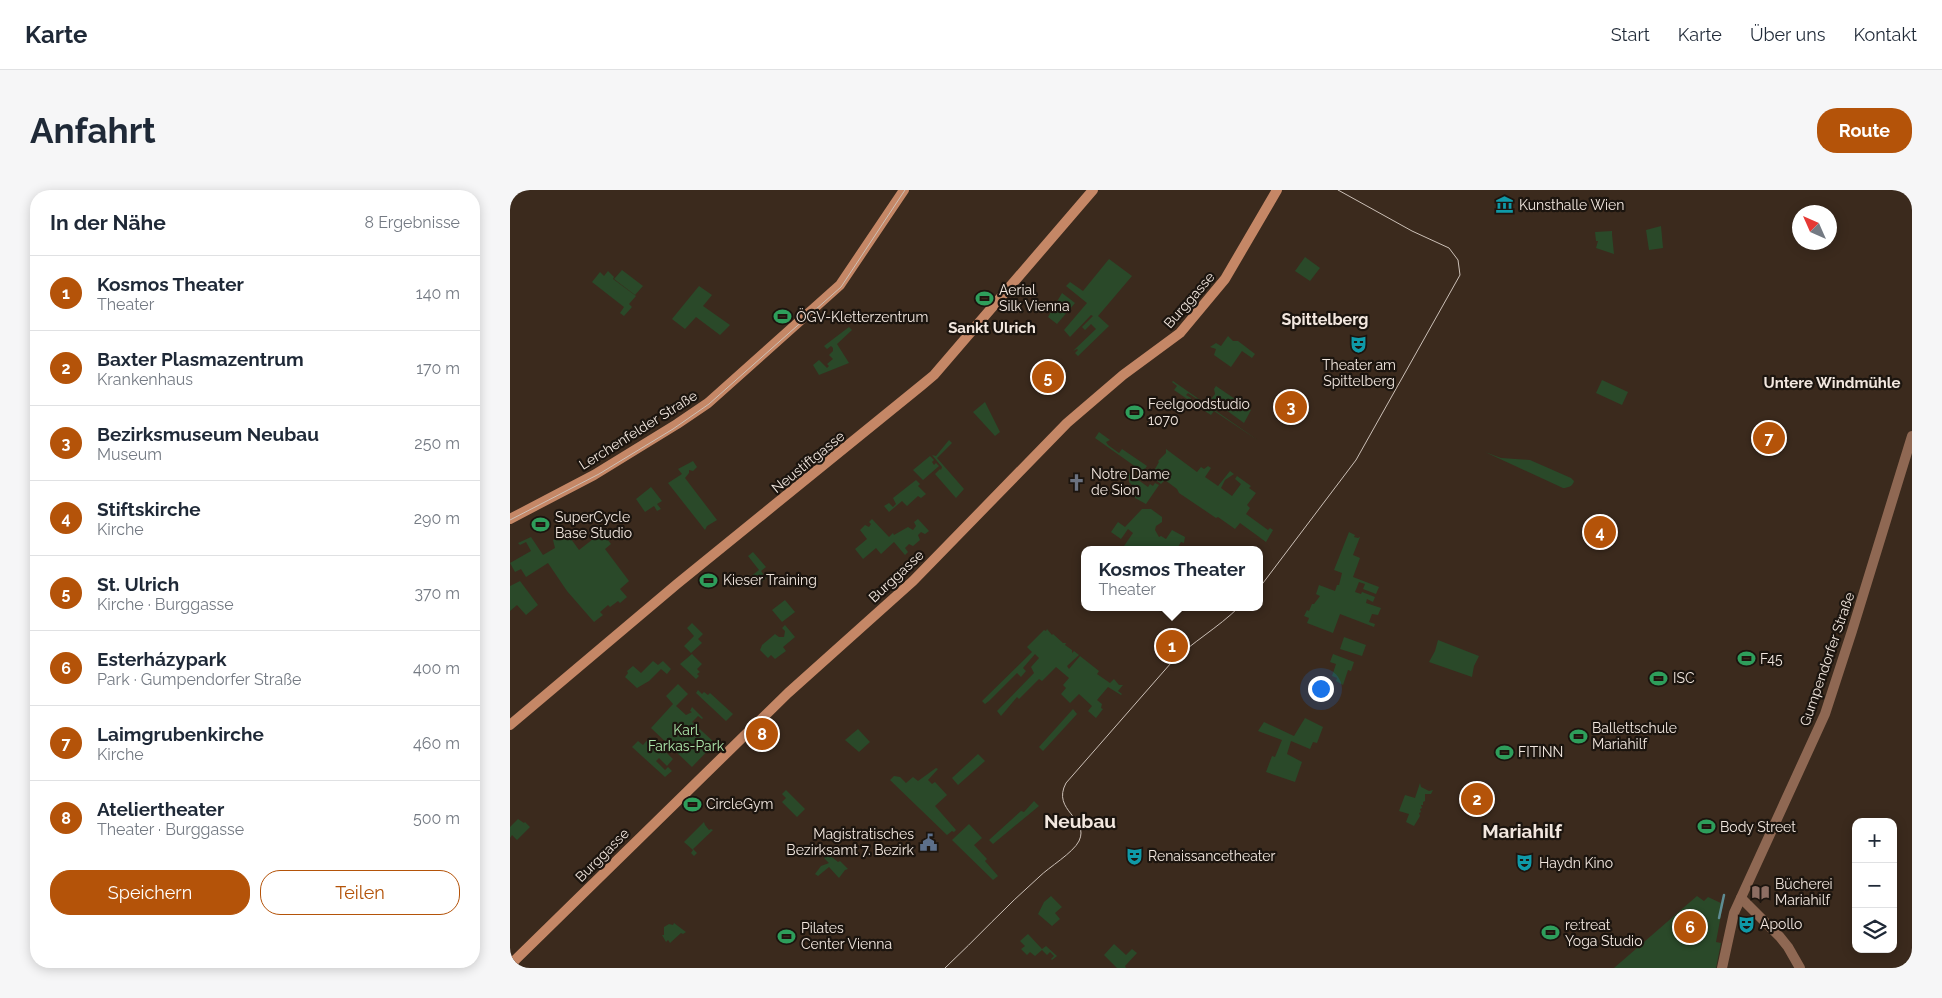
<!DOCTYPE html>
<html lang="de">
<meta charset="utf-8">
<style>
:root{--surface:#fff;--page:#f6f6f7;--text:#1f2937;--muted:#747a83;--line:#e0e1e3;--accent:#b45309}
body{margin:0;font-family:Raleway,sans-serif;background:var(--page);color:var(--text)}
.controls{position:absolute;right:15px;bottom:15px;display:grid;overflow:hidden;border-radius:10px;box-shadow:0 2px 12px #0003}
.controls button{width:45px;height:45px;display:grid;place-items:center;padding:0;border:0;border-bottom:1px solid var(--line);background:var(--surface);color:var(--text);font:25px sans-serif}
.compass{position:absolute;left:1282px;top:15px;width:45px;height:45px;border-radius:50%;background:var(--surface);box-shadow:0 2px 12px #0003;rotate:315deg}
.you{position:absolute;left:810px;top:498px;width:18px;height:18px;margin:-12px;border:4px solid #fff;border-radius:50%;background:#1a73e8;box-shadow:0 0 0 8px #1a73e833}
.badge{display:grid;place-items:center;width:32px;height:32px;border-radius:50%;background:var(--accent);color:#fff;font-size:16px;font-weight:700}
.pin{position:absolute;translate:-50% -50%;border:2px solid #fff;box-shadow:0 1px 5px #0006}
.popup{position:absolute;left:571px;top:356px;width:182px;height:65px;box-sizing:border-box;display:grid;place-content:center;border-radius:10px;background:var(--surface);filter:drop-shadow(0 1px 4px #0005);font-size:16px;white-space:nowrap;color:var(--muted)}
.popup b{font-size:19px;color:var(--text)}
.popup::after{content:'';position:absolute;left:50%;top:100%;margin-left:-10px;border:10px solid transparent;border-top-color:var(--surface)}
.list{margin:0;padding:0;list-style:none}
h2{display:flex;justify-content:space-between;align-items:center;height:65px;margin:0;padding:0 20px;font-size:21px}
h2 small{font-size:16px;font-weight:400;color:var(--muted)}
.list li{display:grid;grid-template-columns:32px 1fr auto;gap:15px;align-items:center;box-sizing:border-box;height:75px;padding:0 20px;border-top:1px solid var(--line)}
.list b{display:block;font-size:19px;white-space:nowrap}
.list p{margin:0;font-size:16px;white-space:nowrap;color:var(--muted)}
.list em{font-size:16px;font-style:normal;color:var(--muted)}
.actions{display:flex;gap:10px;padding:15px 20px}
.actions a{flex:1;padding:11px 0;border:1px solid var(--accent);border-radius:20px;text-align:center;font-size:18px;color:var(--accent)}
.actions .main{background:var(--accent);color:#fff}
.icon{flex:none;width:28px;height:28px;fill:none;stroke:currentColor;stroke-width:2;stroke-linecap:round;stroke-linejoin:round}
.map{position:relative;flex:none;width:1402px;height:778px;overflow:hidden;border-radius:20px}
header{display:flex;align-items:center;gap:30px;box-sizing:border-box;height:70px;padding:0 25px;background:var(--surface);border-bottom:1px solid var(--line)}
header strong{font-size:24px}
nav{display:flex;gap:28px;margin-inline-start:auto;font-size:18px}
.intro{display:flex;align-items:center;justify-content:space-between;box-sizing:border-box;height:120px;padding:0 30px}
h1{margin:0;font-size:35px}
.button{padding:12px 22px;border-radius:20px;background:var(--accent);color:#fff;font-size:18px;font-weight:700}
main{display:flex;gap:30px;padding:0 30px}
aside{flex:1;background:var(--surface);border-radius:20px;box-shadow:0 2px 12px #0003}
.map>svg:first-child{display:block}
.green{fill:#2a4929}
.lines{fill:none;stroke-linecap:round;stroke-linejoin:round}
.stream{stroke:#5e8c93;stroke-width:2.5}
.tertiary{stroke:#8f6853;stroke-width:10}
.secondary{stroke:#c58766;stroke-width:10}
.tram{stroke:#ccc0b7;stroke-width:1}
.labels{text-anchor:middle;dominant-baseline:central;stroke-width:4.5;stroke-linejoin:round;paint-order:stroke}
.poi-label{font-size:14px;fill:#f2e7df;stroke:#1c150f;text-anchor:start}
.street-label{font-size:14px;fill:#f2e7df;stroke:#1c150f}
.park-label{font-size:14px;fill:#ade7ab;stroke:#1c150f}
.neighbourhood-label{font-size:15px;font-weight:bold;fill:#f2e7df;stroke:#1c150f}
.quarter-label{font-size:16px;font-weight:bold;fill:#f2e7df;stroke:#1c150f}
.district-label{font-size:19px;font-weight:bold;fill:#f2e7df;stroke:#1c150f}
</style>
<header>
<strong>Karte</strong>
<nav><a>Start</a><a>Karte</a><a>Über uns</a><a>Kontakt</a></nav>
</header>
<div class="intro"><h1>Anfahrt</h1><a class="button">Route</a></div>
<main>
<aside>
<h2>In der Nähe<small>8 Ergebnisse</small></h2>
<ul class="list">
<li><span class="badge">1</span><div><b>Kosmos Theater</b><p>Theater</p></div><em>140 m</em></li>
<li><span class="badge">2</span><div><b>Baxter Plasmazentrum</b><p>Krankenhaus</p></div><em>170 m</em></li>
<li><span class="badge">3</span><div><b>Bezirksmuseum Neubau</b><p>Museum</p></div><em>250 m</em></li>
<li><span class="badge">4</span><div><b>Stiftskirche</b><p>Kirche</p></div><em>290 m</em></li>
<li><span class="badge">5</span><div><b>St. Ulrich</b><p>Kirche · Burggasse</p></div><em>370 m</em></li>
<li><span class="badge">6</span><div><b>Esterházypark</b><p>Park · Gumpendorfer Straße</p></div><em>400 m</em></li>
<li><span class="badge">7</span><div><b>Laimgrubenkirche</b><p>Kirche</p></div><em>460 m</em></li>
<li><span class="badge">8</span><div><b>Ateliertheater</b><p>Theater · Burggasse</p></div><em>500 m</em></li>
</ul>
<div class="actions"><a class="main">Speichern</a><a>Teilen</a></div>
</aside>
<div class="map">
<svg width="1402" height="778" viewBox="0 0 1402 778">
<rect width="100%" height="100%" fill="#3b2a1d"/>
<g class="green">
<path d="M1151 36 1153 58 1139 60 1136 40Z"/>
<path d="M1102 41V44L1104 64 1086 58 1088 51H1086L1085 42Z"/>
<path d="M795 67 810 78 800 91 785 81Z"/>
<path d="M599 69 622 86 588 126 599 136 568 166 565 163 568 160 567 159 563 161 586 139 581 134 575 140 572 137 583 126 581 125 560 147 554 140 577 113 556 96 560 92 573 101Z"/>
<path d="M112 80 133 96 125 105 104 89Z"/>
<path d="M98 81 104 87 103 89 126 106 119 114 122 117 114 126 110 123 114 117 82 92 90 82 94 86Z"/>
<path d="M189 96 202 105 193 116 220 135 210 145 186 127 175 139 162 129Z"/>
<path d="M552 103 565 113 547 134 538 127Z"/>
<path d="M339 137 342 140 327 154 339 173 309 185 303 175 309 170 317 178 319 176 317 174 323 169 319 165 323 161V158L321 156 317 159 314 156Z"/>
<path d="M718 146 723 151H728L745 164 742 168 732 161 721 177 704 165 706 159 700 157 706 153 711 156Z"/>
<path d="M1092 190 1118 202 1112 215 1086 203Z"/>
<path d="M663 191 749 251 704 221 701 225 684 214 687 209 678 203 676 205 681 208 680 211 664 200 667 196 662 192Z"/>
<path d="M706 196 741 220 734 233 701 209 705 204 704 199Z"/>
<path d="M475 212 490 242 485 246 463 222Z"/>
<path d="M589 242 600 250 596 252 598 255 609 263 612 259 637 276 633 282 585 248Z"/>
<path d="M439 250 442 253 427 268 454 299 446 308 425 284 430 279 431 280 432 277 422 265 426 266Z"/>
<path d="M656 259 687 282 691 277 694 279 698 276 701 278 695 287 708 296 720 281 724 284 715 290 711 298 722 306 731 294 725 289 727 286 741 296 739 298 746 303 737 315 740 318 736 324 758 340 760 338 763 340 756 352 730 333 725 339 708 327 706 328 669 303 667 299 655 290 651 294 647 291 651 284 647 280 645 282 642 280 645 279 649 272 648 271 656 263Z"/>
<path d="M975 262 991 268 1020 270 1061 288 1064 291C1063 296 1058 298 1053 298Z"/>
<path d="M420 266 424 270 422 272 424 275 426 273 429 276 413 290 403 280Z"/>
<path d="M183 271 187 277 183 281 179 280V283L175 288 207 330 197 336 195 340 158 293 172 284 168 279Z"/>
<path d="M616 281 638 297 640 294 643 296 645 293 649 295 636 314 625 308V298L619 292V287L613 283Z"/>
<path d="M406 290 410 294 408 296 416 304 411 308 408 306 397 316 392 311 379 322 374 316 379 313 383 317 386 314 383 308Z"/>
<path d="M141 297 152 311 147 314 151 319 147 321 144 316 135 322 126 309Z"/>
<path d="M632 319H641L652 327V332L646 336 645 340 649 347 651 346 656 349 662 340 675 347 674 353 671 352 668 357 671 360H647L643 357 640 360H619L614 356 623 343 618 339 611 349 601 342 608 332 615 337Z"/>
<path d="M362 329 379 347 383 343 384 345 398 337 403 340 406 336 404 332 408 329 419 341 415 344 411 342 408 345 410 350 403 356 399 354 395 358 398 362 395 365 384 352 371 364 366 358 353 369 345 359 357 349 350 340 355 335 359 337 361 334 359 332Z"/>
<path d="M56 342 69 360 92 342 101 354 95 359 119 391 110 399 117 407 110 413 108 411 100 417 98 415 90 422 93 425 84 432 57 401 38 373 16 387 11 379 5 382 0 373 21 361 16 352 10 355 8 353 21 347 33 365 45 358 43 350Z"/>
<path d="M839 342 845 345 844 347 848 348 850 347 843 365 850 368 843 387 869 397 866 404 853 399 855 394 849 392 845 402 851 404 852 402 865 407 863 412 857 409 856 413 871 418 868 425 862 424 859 432 865 434 864 437 830 424 823 443 797 433 799 428 794 426 797 420 799 421 802 414H804L810 406 806 404 809 395 825 401 827 395H829L832 383 824 380Z"/>
<path d="M243 362 256 377 251 381 256 388 248 395 240 387 249 380 238 366Z"/>
<path d="M10 391 28 415 16 425 7 415 0 421V396Z"/>
<path d="M275 410 285 422 272 432 262 420Z"/>
<path d="M182 433 193 444 188 449 192 453 181 463 174 456 184 446 177 438Z"/>
<path d="M275 435 285 447 273 457 276 461 265 469 261 465 258 468 250 460 252 455 265 444 269 447H274L275 441 272 438Z"/>
<path d="M537 439 542 445 543 444 553 453H556L555 455 562 460V463L564 461 569 465 557 476 559 479 570 466 589 481 587 484 600 493 604 489 609 495H613L608 501 612 504 611 505 598 497 587 510 592 514 591 518 593 519 586 528 578 521 582 516 569 504 560 513 551 504 556 498 553 495 559 488 546 477 532 491 529 489 509 509 507 507 491 526 487 521 524 483 521 477 529 468 525 464 513 478 516 481 511 487 507 483 479 511 475 514 472 511 522 462 517 457 534 440 536 441Z"/>
<path d="M834 447 856 455 852 466 830 459Z"/>
<path d="M928 450 969 466 964 476 962 487 919 472 925 461Z"/>
<path d="M182 464 192 474 187 479 190 482 187 484 189 486 186 489 170 474Z"/>
<path d="M823 464 844 472 841 481 838 480 833 495 826 491 827 488 822 486 826 474 820 472Z"/>
<path d="M143 471 148 475 153 471 161 479 157 484 151 479 139 491 127 498 115 487 118 483 117 481 123 476 131 483Z"/>
<path d="M168 494 178 504 166 516 176 525 182 522 180 521 182 517 193 528 192 529 188 526 182 532 205 553 182 577 141 538 163 514 156 506Z"/>
<path d="M188 500 192 504 194 502 198 505 200 503 223 524 216 531 186 503Z"/>
<path d="M563 519 567 524 533 561 529 557Z"/>
<path d="M795 528 813 537 807 553 803 552 800 559 781 551 777 564 792 572 785 592 756 582 762 566 765 567 772 550 748 541 754 532 784 546Z"/>
<path d="M348 539 360 552 349 562 335 550Z"/>
<path d="M140 547 163 569 157 576 149 568 146 571 155 580 158 577 162 581 155 587 122 557 128 551 133 555Z"/>
<path d="M468 564 475 571 448 595 442 588Z"/>
<path d="M426 578 428 579 418 590 422 594 425 592 437 605 425 616 446 640 444 642 442 641 437 645 380 590 384 586 390 587 396 593 403 587 408 591Z"/>
<path d="M910 593 911 597 919 601 923 600 921 604H915V611L913 612V615H911L912 618 910 619 911 622 909 623 910 626 904 636 896 632 899 624 889 621 895 605 905 608Z"/>
<path d="M276 600 295 619 287 627 272 612 276 608 272 604Z"/>
<path d="M524 611 529 616 483 654 479 650 511 621 514 622Z"/>
<path d="M8 629 14 633 15 632 20 637 7 650 2 645 0 648V637Z"/>
<path d="M194 632 195 635 199 640 201 639 203 640 183 659 187 663 184 666 181 663 183 660 174 652Z"/>
<path d="M459 634 472 648 464 655 477 669 475 671 488 686 483 690 442 650Z"/>
<path d="M318 664 328 672 330 671 338 679 335 680 329 688 319 677 308 686 305 684 311 676 319 673 314 668Z"/>
<path d="M541 706 552 717 545 723 550 729 542 736 528 724 534 712Z"/>
<path d="M1187 706 1194 711 1198 707 1213 714 1206 752 1211 753 1206 778H1104Z"/>
<path d="M164 733 176 742 173 744 171 743 160 753 158 750 156 752 152 745H154V737L159 734 163 735Z"/>
<path d="M518 744 532 759 536 756 547 766 542 770 541 769 544 766 540 762 537 765 532 760 525 766 520 762 517 765 511 759 515 756 510 751Z"/>
<path d="M604 754 616 765 622 759 627 763 615 776 616 778H607L594 765Z"/>
</g>
<g class="lines">
<path class="stream" d="M1209 728 1214 705"/>
<g class="tertiary">
<path d="M1231 708 1270 747 1278 757 1290 778"/>
<path d="M1212 778 1224 723 1315 524 1342 441 1402 246"/>
</g>
<g class="secondary">
<path d="M0 329 84 285 167 234 198 213 330 95 394 0"/>
<path d="M0 535 167 394 412 195 424 185 583 0"/>
<path d="M0 775 278 503 403 391 557 233 613 185 670 143 715 89 767 0"/>
</g>
<g class="tram">
<path d="M0 330 89 284 163 239 199 214 331 97 395 0"/>
<path d="M750 397 846 270 950 85 948 70 939 58 902 41 828 0"/>
<path d="M435 778C467 748 496 716 529 687 539 677 563 663 569 651 580 628 541 621 556 593L661 473C682 452 708 438 729 417"/>
</g>
</g>
<defs>
<symbol id="museum-bare" viewBox="-9 -9 18 18"><path d="M0-6L6-3V-2H-6V-3ZM-5-1h2V3h-2ZM-1-1h2V3h-2ZM3-1h2V3H3ZM-6 4H6V6H-6Z" fill="#0f9aa8" stroke="#1c150f" stroke-width="2.5" paint-order="stroke"/></symbol>
<symbol id="stadium-bare" viewBox="-9 -9 18 18"><path d="M0-5a6.5 5 0 1 0 0 10a6.5 5 0 1 0 0-10ZM-3.5-1.8h7v3.6h-7Z" fill="#2e9e5b" stroke="#1c150f" stroke-width="2.5" paint-order="stroke"/></symbol>
<symbol id="theatre-bare" viewBox="-9 -9 18 18"><path d="M-5-5.5Q0-4 5-5.5V0Q5 5 0 6Q-5 5-5 0ZM-3.3-2.5H-1v1.5H-3.3ZM1-2.5H3.3v1.5H1ZM-2.8 1Q0 5.5 2.8 1Z" fill="#0f9aa8" stroke="#1c150f" stroke-width="2.5" paint-order="stroke"/></symbol>
<symbol id="church-bare" viewBox="-9 -9 18 18"><path d="M-1.2-6h2.4v3.5h3.3v2.4h-3.3V6h-2.4V-.1h-3.3v-2.4h3.3Z" fill="#6b7280" stroke="#1c150f" stroke-width="2.5" paint-order="stroke"/></symbol>
<symbol id="civic-bare" viewBox="-9 -9 18 18"><path d="M-.6-6.5H3V-4.5H.6V-3L4-1V1h2V6H-6V1h2V-1L-.6-3ZM-1.2 2.5V6h2.4V2.5Z" fill="#5c6f8a" stroke="#1c150f" stroke-width="2.5" paint-order="stroke"/></symbol>
<symbol id="library-bare" viewBox="-9 -9 18 18"><path d="M-6-4Q-3-5.5-.7-3.5V5Q-3 3-6 4ZM6-4Q3-5.5 .7-3.5V5Q3 3 6 4Z" fill="#8d6e63" stroke="#1c150f" stroke-width="2.5" paint-order="stroke"/></symbol>
</defs>
<g fill-rule="evenodd">
<use href="#museum-bare" x="982" y="2" width="25" height="25"/>
<use href="#stadium-bare" x="462" y="96" width="25" height="25"/>
<use href="#stadium-bare" x="260" y="114" width="25" height="25"/>
<use href="#theatre-bare" x="836" y="142" width="25" height="25"/>
<use href="#stadium-bare" x="612" y="210" width="25" height="25"/>
<use href="#church-bare" x="554" y="280" width="25" height="25"/>
<use href="#stadium-bare" x="18" y="322" width="25" height="25"/>
<use href="#stadium-bare" x="186" y="378" width="25" height="25"/>
<use href="#stadium-bare" x="1224" y="456" width="25" height="25"/>
<use href="#stadium-bare" x="1136" y="476" width="25" height="25"/>
<use href="#stadium-bare" x="1056" y="534" width="25" height="25"/>
<use href="#stadium-bare" x="982" y="550" width="25" height="25"/>
<use href="#stadium-bare" x="170" y="602" width="25" height="25"/>
<use href="#stadium-bare" x="1184" y="624" width="25" height="25"/>
<use href="#civic-bare" x="406" y="640" width="25" height="25"/>
<use href="#theatre-bare" x="612" y="654" width="25" height="25"/>
<use href="#theatre-bare" x="1002" y="660" width="25" height="25"/>
<use href="#library-bare" x="1238" y="690" width="25" height="25"/>
<use href="#theatre-bare" x="1224" y="722" width="25" height="25"/>
<use href="#stadium-bare" x="1028" y="730" width="25" height="25"/>
<use href="#stadium-bare" x="264" y="734" width="25" height="25"/>
</g>
<g class="labels">
<g class="poi-label">
<text x="1009" y="15">Kunsthalle Wien</text>
<text x="489" y="100">Aerial<tspan x="489" dy="16">Silk Vienna</tspan></text>
<text x="286" y="127">ÖGV-Kletterzentrum</text>
<text x="849" y="175" text-anchor="middle">Theater am<tspan x="849" dy="16">Spittelberg</tspan></text>
<text x="638" y="214">Feelgoodstudio<tspan x="638" dy="16">1070</tspan></text>
<text x="581" y="284">Notre Dame<tspan x="581" dy="16">de Sion</tspan></text>
<text x="45" y="327">SuperCycle<tspan x="45" dy="16">Base Studio</tspan></text>
<text x="213" y="390">Kieser Training</text>
<text x="1250" y="469">F45</text>
<text x="1163" y="488">ISC</text>
<text x="1082" y="538">Ballettschule<tspan x="1082" dy="16">Mariahilf</tspan></text>
<text x="1008" y="562">FITINN</text>
<text x="196" y="614">CircleGym</text>
<text x="1210" y="637">Body Street</text>
<text x="404" y="644" text-anchor="end">Magistratisches<tspan x="404" dy="16">Bezirksamt 7. Bezirk</tspan></text>
<text x="638" y="666">Renaissancetheater</text>
<text x="1029" y="673">Haydn Kino</text>
<text x="1265" y="694">Bücherei<tspan x="1265" dy="16">Mariahilf</tspan></text>
<text x="1250" y="734">Apollo</text>
<text x="1055" y="735">re:treat<tspan x="1055" dy="16">Yoga Studio</tspan></text>
<text x="291" y="738">Pilates<tspan x="291" dy="16">Center Vienna</tspan></text>
</g>
<g class="street-label">
<text transform="translate(679 110) rotate(-49)">Burggasse</text>
<text transform="translate(128 240) rotate(-32)">Lerchenfelder Straße</text>
<text transform="translate(298 272) rotate(-39)">Neustiftgasse</text>
<text transform="translate(386 386) rotate(-43)">Burggasse</text>
<text transform="translate(1317 469) rotate(-71)">Gumpendorfer Straße</text>
<text transform="translate(92 665) rotate(-45)">Burggasse</text>
</g>
<g class="park-label">
<text x="176" y="540">Karl<tspan x="176" dy="16">Farkas-Park</tspan></text>
</g>
<g class="neighbourhood-label">
<text x="482" y="138">Sankt Ulrich</text>
<text x="1322" y="193">Untere Windmühle</text>
</g>
<g class="quarter-label">
<text x="815" y="129">Spittelberg</text>
</g>
<g class="district-label">
<text x="570" y="631">Neubau</text>
<text x="1012" y="641">Mariahilf</text>
</g>
</g>
</svg>
<div class="controls">
<button>+</button>
<button>−</button>
<button><svg class="icon" aria-label="layers" viewBox="0 0 24 24"><path d="M12 4l9 5-9 5-9-5zM3 14l9 5 9-5"/></svg></button>
</div>
<svg class="compass" viewBox="-18 -18 36 36"><path d="M0-13l5 13h-10z" fill="#e53935"/><path d="M0 13l5-13h-10z" fill="#747a83"/></svg>
<div class="you"></div>
<div class="pin badge" style="left:662px;top:456px">1</div>
<div class="popup"><b>Kosmos Theater</b>Theater</div>
<div class="pin badge" style="left:967px;top:609px">2</div>
<div class="pin badge" style="left:781px;top:217px">3</div>
<div class="pin badge" style="left:1090px;top:342px">4</div>
<div class="pin badge" style="left:538px;top:187px">5</div>
<div class="pin badge" style="left:1180px;top:737px">6</div>
<div class="pin badge" style="left:1259px;top:248px">7</div>
<div class="pin badge" style="left:252px;top:544px">8</div>
</div>
</main>
